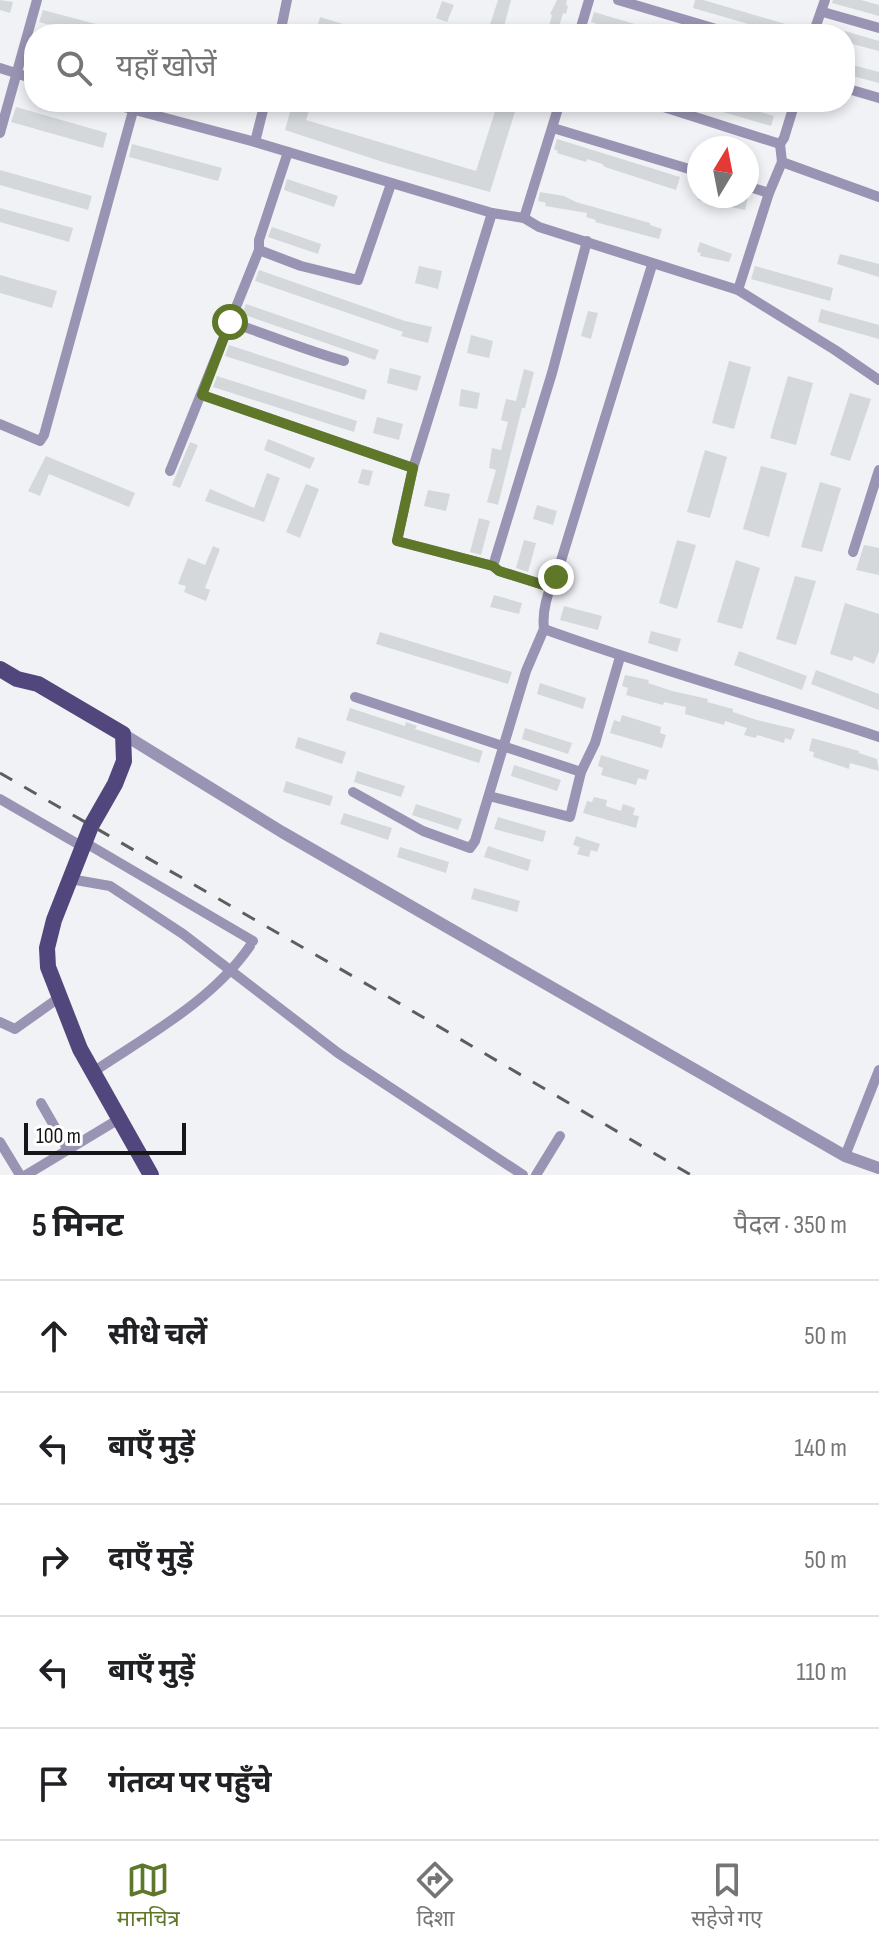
<!DOCTYPE html>
<html lang="hi">
<meta charset="utf-8">
<style>
:root{--surface:#fff;--page:#f2f2f2;--text:#202124;--muted:#757577;--line:#e0e0e0;--accent:#5f7729}
body{margin:0;font-family:"Sofia Sans Condensed","Noto Sans Devanagari",sans-serif;background:var(--page);color:var(--text)}
.compass{position:absolute;left:687px;top:136px;width:72px;height:72px;border-radius:50%;background:var(--surface);box-shadow:0 4px 12px #0003;rotate:10deg}
.scale{position:absolute;left:24px;bottom:20px;width:162px;box-sizing:border-box;padding-left:8px;border:4px solid #161618;border-top:0;font-size:22px;line-height:28px;white-space:nowrap;color:#161618;-webkit-text-stroke:6px #fff;paint-order:stroke}
.stop{position:absolute;width:24px;height:24px;margin:-18px;border:6px solid #5f7729;border-radius:50%;background:#fff}
.stop.end{background:#5f7729;border-color:#fff;box-shadow:0 2px 8px #0008}
.list{margin:0;padding:0;list-style:none}
h2{display:flex;justify-content:space-between;align-items:center;height:104px;margin:0;padding:0 32px;font-size:34px}
h2 small{font-size:26px;font-weight:400;color:var(--muted)}
.list li{display:grid;grid-template-columns:52px 1fr auto;gap:24px;align-items:center;box-sizing:border-box;height:112px;padding:0 32px;border-top:2px solid var(--line)}
.list b{display:block;font-size:30px;white-space:nowrap}
.list em{font-size:26px;font-style:normal;color:var(--muted)}
.icon{flex:none;width:44px;height:44px;fill:none;stroke:currentColor;stroke-width:2;stroke-linecap:round;stroke-linejoin:round}
.map{position:relative;flex:none;width:879px;height:1175px;overflow:hidden}
.search{position:absolute;background:var(--surface);box-shadow:0 4px 12px #0003;left:24px;right:24px;top:24px;height:88px;display:flex;align-items:center;gap:20px;box-sizing:border-box;padding:0 28px;border-radius:32px;color:var(--muted);font-size:30px}
.sheet{height:664px;background:var(--surface)}
nav{display:flex;justify-content:space-around;align-items:center;box-sizing:border-box;height:112px;border-top:2px solid var(--line);background:var(--surface);font-size:22px;color:var(--muted)}
nav a{display:grid;justify-items:center;gap:4px}
nav .on{color:var(--accent)}
.map>svg:first-child{display:block}
.building{fill:#d4d8db}
.lines{fill:none;stroke-linecap:round;stroke-linejoin:round}
.minor{stroke:#9994b3;stroke-width:10}
.tertiary{stroke:#9994b3;stroke-width:12}
.primary{stroke:#52477c;stroke-width:16}
.rail{stroke:#5c5d5f;stroke-width:3;stroke-dasharray:14 14;stroke-linecap:butt}
.route{stroke:#5f7729;stroke-width:10}
</style>
<div class="map">
<svg width="879" height="1175" viewBox="0 0 879 1175">
<rect width="100%" height="100%" fill="#f0f2f6"/>
<g class="building">
<path d="M0 0 13 2 10 13 0 10Z"/>
<path d="M498 0H511L502 34H487Z"/>
<path d="M557 0H567L566 5 568 6 566 14 563 13 557 34H547L552 15 550 14Z"/>
<path d="M695 0H703L806 30 805 34H783L693 8Z"/>
<path d="M833 0H861L879 5V16L832 3Z"/>
<path d="M442 1 454 5 447 22 436 18Z"/>
<path d="M43 10 122 31 121 34H84L39 22Z"/>
<path d="M594 12 662 32V34H630L591 22Z"/>
<path d="M320 17 369 32V34H315Z"/>
<path d="M845 31 879 41V51L845 42Z"/>
<path d="M845 63 879 72V83L845 74Z"/>
<path d="M293 102H312L306 120 476 171 498 102H518L490 192 386 163 285 130Z"/>
<path d="M696 102H726L774 116 771 126 696 104Z"/>
<path d="M16 107 107 133 103 148 11 122Z"/>
<path d="M557 139 680 177 676 190 605 167 602 164 587 159 586 162 557 153 558 151 554 149Z"/>
<path d="M132 144 222 168 218 181 129 157Z"/>
<path d="M0 170 92 196 88 210 0 185Z"/>
<path d="M287 179 338 196 334 207 284 190Z"/>
<path d="M540 192 564 196 576 202 650 223V225L662 229 659 239 595 222 596 220 586 217 587 213 545 206 546 203 538 201Z"/>
<path d="M699 196H742L748 197 745 210 698 200Z"/>
<path d="M0 208 73 228 69 242 0 222Z"/>
<path d="M272 227 321 244 318 254 268 237Z"/>
<path d="M700 242 732 254 729 262 700 256 701 253 697 252Z"/>
<path d="M840 254 879 264V277L837 264Z"/>
<path d="M419 266 442 271 438 289 415 283Z"/>
<path d="M755 266 833 288 830 301 751 279Z"/>
<path d="M259 270 405 321 432 327 428 343 401 336 403 332 255 281Z"/>
<path d="M0 275 57 291 52 308 0 293Z"/>
<path d="M246 304 379 350 375 360 242 314Z"/>
<path d="M821 309 879 325V339L818 322Z"/>
<path d="M588 311 598 313 591 339 581 336Z"/>
<path d="M471 335 493 341 489 358 467 353Z"/>
<path d="M229 345 367 390 364 400 225 356Z"/>
<path d="M729 361 751 367 734 429 712 423Z"/>
<path d="M390 368 421 376 417 391 387 383Z"/>
<path d="M524 369 534 372 525 408H522L498 505 487 502 496 470 489 468 492 448 501 450 508 422 501 420 506 399 516 401Z"/>
<path d="M217 376 357 421 354 432 213 387Z"/>
<path d="M788 376 813 383 796 445 770 438Z"/>
<path d="M461 389 480 393 477 409 459 406Z"/>
<path d="M850 393 871 399 850 461 830 455Z"/>
<path d="M377 417 403 424 399 440 373 433Z"/>
<path d="M268 439 315 458 310 469 264 450Z"/>
<path d="M190 442 198 445 180 488 172 485Z"/>
<path d="M705 450 727 457 710 518 687 512Z"/>
<path d="M46 456 135 493 129 507 49 474 40 496 28 491Z"/>
<path d="M761 466 787 473 769 537 743 529Z"/>
<path d="M362 469 373 471 369 486 358 483Z"/>
<path d="M267 473 280 478 264 522 205 501 210 489 254 508Z"/>
<path d="M820 482 841 488 822 552 801 547Z"/>
<path d="M306 484 319 489 300 538 286 532Z"/>
<path d="M428 490 450 494 446 511 424 506Z"/>
<path d="M537 505 557 511 553 525 533 519Z"/>
<path d="M479 518 490 521 481 555 470 552Z"/>
<path d="M524 540 536 543 528 572 516 568Z"/>
<path d="M677 540 696 545 677 609 659 603Z"/>
<path d="M864 545 879 548V575L856 570Z"/>
<path d="M213 546 220 549 205 588 210 590 206 601 184 592 186 586 178 584 188 558 205 565Z"/>
<path d="M736 560 760 568 742 629 717 622Z"/>
<path d="M795 576 816 581 796 645 776 639Z"/>
<path d="M494 595 522 603 519 614 490 607Z"/>
<path d="M845 603 879 614V651L874 664 854 656 852 661 830 654Z"/>
<path d="M564 606 602 616 598 630 560 620Z"/>
<path d="M651 631 681 639 677 652 648 643Z"/>
<path d="M380 632 512 672 508 684 376 644Z"/>
<path d="M739 651 807 676 802 690 734 665Z"/>
<path d="M816 670 879 694V710L811 684Z"/>
<path d="M625 675 649 680 648 683 672 691 708 699 707 702 733 709V712L757 720 795 729 791 740 785 738 784 743 757 735 756 738 744 735 747 728 725 721 724 725 685 714 686 707 664 702 663 705 626 695 628 688 622 686Z"/>
<path d="M540 683 586 698 583 709 537 694Z"/>
<path d="M350 708 405 726 406 722 417 726 415 729 483 751 479 763 346 720Z"/>
<path d="M622 715 661 727 660 733 666 735 662 748 610 733 614 720 620 722Z"/>
<path d="M525 728 572 743 568 754 522 739Z"/>
<path d="M298 737 346 752 342 764 295 748Z"/>
<path d="M812 738 859 751V753L877 759 879 771 850 763 849 769 813 757 814 752 809 751Z"/>
<path d="M601 755 649 770 646 780 638 778 636 785 601 775 603 768 598 766Z"/>
<path d="M514 765 561 780 557 791 511 776Z"/>
<path d="M357 771 405 786 401 797 354 782Z"/>
<path d="M286 781 333 796 330 806 283 792Z"/>
<path d="M594 797 607 800 606 806 621 811 623 804 635 808 633 815 639 816 636 828 583 813 587 801 592 802Z"/>
<path d="M416 804 462 819 458 830 412 815Z"/>
<path d="M344 813 392 828 388 840 340 824Z"/>
<path d="M498 817 546 831 543 842 494 829Z"/>
<path d="M576 836 600 844 597 852 591 850 589 857 577 854 580 847 573 845Z"/>
<path d="M488 846 531 860 528 871 484 857Z"/>
<path d="M400 847 449 862 446 873 397 857Z"/>
<path d="M474 888 520 901 517 912 471 899Z"/>
</g>
<g class="lines">
<g class="minor">
<path d="M618 0 733 34"/>
<path d="M823 12 879 28"/>
<path d="M280 34 287 0"/>
<path d="M579 34 589 0"/>
<path d="M813 34 825 0"/>
<path d="M0 68 34 79"/>
<path d="M845 88 879 98"/>
<path d="M105 102 255 142 492 213 524 218 539 227 738 290 835 350 879 380"/>
<path d="M648 102 780 144"/>
<path d="M553 128 699 172"/>
<path d="M0 133 37 0"/>
<path d="M255 142 265 102"/>
<path d="M782 162 879 197"/>
<path d="M747 186 769 193"/>
<path d="M492 213 413 468 397 541 493 566 499 571 550 587"/>
<path d="M524 218 560 102"/>
<path d="M259 250 301 266 358 280 391 184"/>
<path d="M738 290 769 193 782 162 780 144 784 138 795 102"/>
<path d="M230 322C269 335 305 350 344 361"/>
<path d="M202 395 413 468"/>
<path d="M0 424 40 441 44 435 133 111"/>
<path d="M170 471 259 250V240L288 152"/>
<path d="M853 552 879 470"/>
<path d="M493 566 552 373 587 241"/>
<path d="M544 629C542 612 547 592 556 577L652 265"/>
<path d="M355 697 581 772"/>
<path d="M353 792 423 831 470 848 475 841 526 671 544 629C654 669 768 700 879 737"/>
<path d="M489 796 570 817 581 772 595 743 620 657"/>
<path d="M0 799 83 847"/>
<path d="M84 842 253 941"/>
<path d="M70 879 110 886 183 934 338 1053 523 1175"/>
<path d="M0 1022 15 1029 60 997"/>
<path d="M93 1072C148 1035 212 1001 250 946"/>
<path d="M41 1103 68 1150"/>
<path d="M0 1142 20 1175"/>
<path d="M845 1156 879 1070"/>
<path d="M26 1175 119 1119"/>
<path d="M536 1175 560 1136"/>
</g>
<path class="tertiary" d="M123 734 282 832 845 1156 879 1168"/>
<path class="primary" d="M0 669 17 679 38 684 123 734 124 761 115 784 91 826 54 920 47 948 48 967 80 1049 151 1175"/>
<path class="rail" d="M0 773 375 989 691 1175"/>
</g>
<g class="lines">
<path class="route" d="M230 322 202 395 413 468 397 541 493 566 499 571 550 587 556 577"/>
</g>
</svg>
<svg class="compass" viewBox="-18 -18 36 36"><path d="M0-13l5 13h-10z" fill="#e53935"/><path d="M0 13l5-13h-10z" fill="#757577"/></svg>
<div class="scale">100 m</div>
<div class="stop" style="left:230px;top:322px"></div>
<div class="stop end" style="left:556px;top:577px"></div>
<div class="search"><svg class="icon" aria-label="search" viewBox="0 0 24 24"><circle cx="10" cy="10" r="6"/><path d="M15 15l6 6"/></svg>यहाँ खोजें</div>
</div>
<section class="sheet">
<h2>5 मिनट<small>पैदल · 350 m</small></h2>
<ul class="list">
<li><svg class="icon" aria-label="ahead" viewBox="0 0 24 24"><path d="M12 20V5M6 11l6-6 6 6"/></svg><div><b>सीधे चलें</b></div><em>50 m</em></li>
<li><svg class="icon" aria-label="left" viewBox="0 0 24 24"><path d="M17 20v-9H6M10 6l-5 5 5 5"/></svg><div><b>बाएँ मुड़ें</b></div><em>140 m</em></li>
<li><svg class="icon" aria-label="right" viewBox="0 0 24 24"><path d="M7 20v-9h11M14 6l5 5-5 5"/></svg><div><b>दाएँ मुड़ें</b></div><em>50 m</em></li>
<li><svg class="icon" aria-label="left" viewBox="0 0 24 24"><path d="M17 20v-9H6M10 6l-5 5 5 5"/></svg><div><b>बाएँ मुड़ें</b></div><em>110 m</em></li>
<li><svg class="icon" aria-label="arrive" viewBox="0 0 24 24"><path d="M6 21V4h12l-3 4 3 4H6"/></svg><div><b>गंतव्य पर पहुँचे</b></div></li>
</ul>
</section>
<nav>
<a class="on"><svg class="icon" aria-label="map" viewBox="0 0 24 24"><path d="M3 6l6-2 6 2 6-2v14l-6 2-6-2-6 2zM9 4v14M15 6v14"/></svg>मानचित्र</a>
<a><svg class="icon" aria-label="directions" viewBox="0 0 24 24"><path d="M12 3l9 9-9 9-9-9zM9 14v-3h6M13 9l2 2-2 2"/></svg>दिशा</a>
<a><svg class="icon" aria-label="saved" viewBox="0 0 24 24"><path d="M7 4h10v16l-5-4-5 4z"/></svg>सहेजे गए</a>
</nav>
